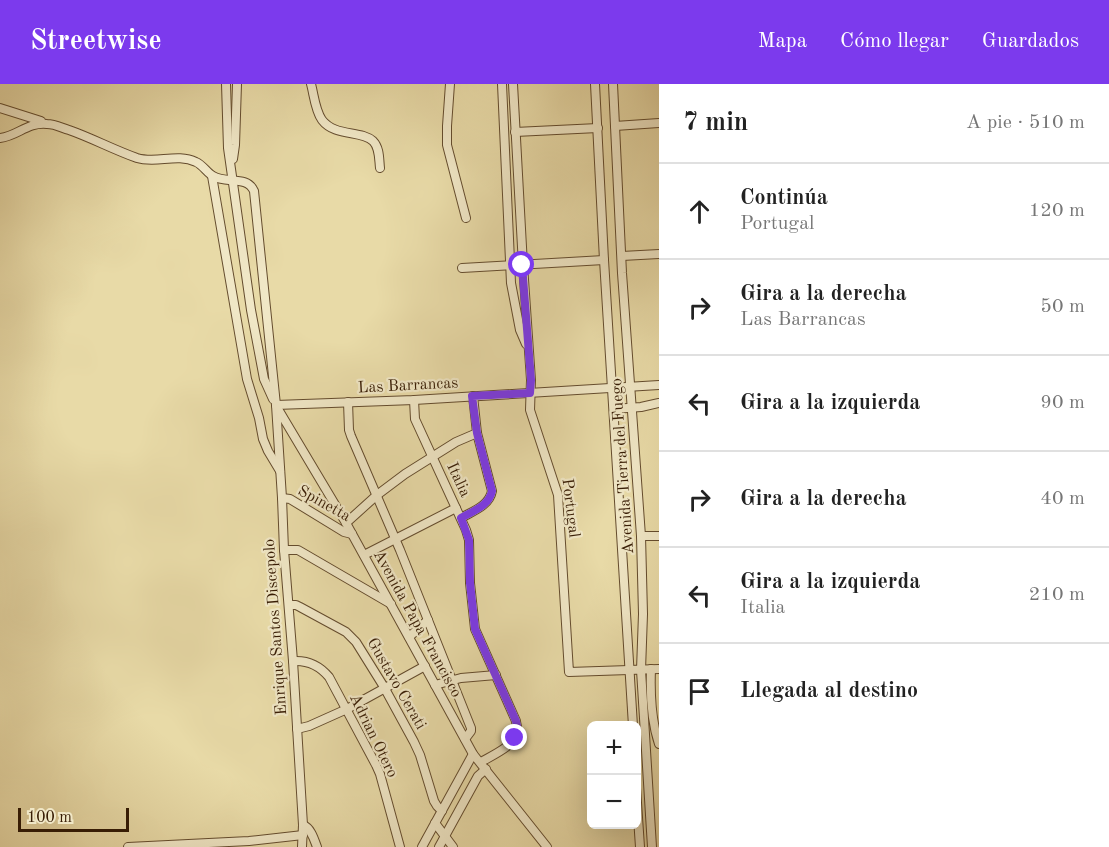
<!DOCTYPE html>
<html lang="es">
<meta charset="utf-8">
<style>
:root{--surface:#fff;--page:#f2f2f2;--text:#222;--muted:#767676;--line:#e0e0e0;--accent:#7c3aed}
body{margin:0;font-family:"Old Standard TT",serif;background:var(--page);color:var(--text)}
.controls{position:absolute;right:18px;bottom:18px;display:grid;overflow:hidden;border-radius:9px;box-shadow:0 6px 24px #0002}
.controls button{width:54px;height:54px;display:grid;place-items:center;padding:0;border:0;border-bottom:2px solid var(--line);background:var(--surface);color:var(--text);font:30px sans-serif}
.scale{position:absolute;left:18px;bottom:15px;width:111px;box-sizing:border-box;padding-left:6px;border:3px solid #381d05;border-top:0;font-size:16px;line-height:21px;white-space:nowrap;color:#381d05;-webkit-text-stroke:4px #f0e7c6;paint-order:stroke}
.stop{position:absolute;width:18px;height:18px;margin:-14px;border:4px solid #7c3aed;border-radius:50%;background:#fff}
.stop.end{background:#7c3aed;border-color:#fff;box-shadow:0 2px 6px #0008}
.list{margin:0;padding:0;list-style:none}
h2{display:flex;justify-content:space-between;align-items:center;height:78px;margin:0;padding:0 24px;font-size:26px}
h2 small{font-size:20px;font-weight:400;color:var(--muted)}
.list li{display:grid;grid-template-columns:39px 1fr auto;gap:18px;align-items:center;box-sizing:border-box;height:96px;padding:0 24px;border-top:2px solid var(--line)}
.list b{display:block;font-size:22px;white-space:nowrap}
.list p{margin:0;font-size:20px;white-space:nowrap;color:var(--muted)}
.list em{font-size:20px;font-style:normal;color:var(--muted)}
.icon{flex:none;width:33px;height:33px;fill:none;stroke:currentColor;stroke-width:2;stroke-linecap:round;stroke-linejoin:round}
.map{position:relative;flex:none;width:659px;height:763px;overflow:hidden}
header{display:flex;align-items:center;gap:36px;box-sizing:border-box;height:84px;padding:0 30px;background:var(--accent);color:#fff}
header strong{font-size:28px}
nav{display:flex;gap:33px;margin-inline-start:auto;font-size:21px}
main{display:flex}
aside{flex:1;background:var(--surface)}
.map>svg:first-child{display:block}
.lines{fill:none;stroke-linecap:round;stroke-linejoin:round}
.minor-casing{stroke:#644c2e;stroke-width:10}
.minor{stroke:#f0e7c6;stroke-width:8}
.route{stroke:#7c3aed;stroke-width:8}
.labels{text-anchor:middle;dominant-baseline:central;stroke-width:4.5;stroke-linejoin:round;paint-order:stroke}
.street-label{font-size:16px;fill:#381d05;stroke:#f0e7c6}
</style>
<header>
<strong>Streetwise</strong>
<nav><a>Mapa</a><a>Cómo llegar</a><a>Guardados</a></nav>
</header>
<main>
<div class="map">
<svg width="659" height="763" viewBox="0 0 659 763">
<rect width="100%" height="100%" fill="#e8daa7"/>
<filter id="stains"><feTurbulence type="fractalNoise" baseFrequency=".00333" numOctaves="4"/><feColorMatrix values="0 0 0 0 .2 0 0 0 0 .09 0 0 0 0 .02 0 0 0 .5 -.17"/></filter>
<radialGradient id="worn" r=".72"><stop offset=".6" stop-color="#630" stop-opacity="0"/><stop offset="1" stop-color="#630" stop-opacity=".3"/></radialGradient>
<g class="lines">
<defs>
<g id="minor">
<path d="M226 0 228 64 251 226 264 295 273 315"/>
<path d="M311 0C314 11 315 26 322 36 335 53 361 46 373 57 380 64 379 76 380 84"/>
<path d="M450 0 447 42V61L466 134"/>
<path d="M502 0 511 199 520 246 526 260"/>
<path d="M513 0 523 181 531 296 530 326 558 411 569 588 659 585"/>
<path d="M595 0 604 176 633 642"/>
<path d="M613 0 622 189 641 452 643 530 641 586 652 763"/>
<path d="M0 24 41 37"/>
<path d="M615 42 659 39"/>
<path d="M515 48 598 44"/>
<path d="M0 54C18 52 27 38 47 40 55 40 62 44 69 46 92 54 114 66 137 74 156 80 177 69 196 78 203 81 207 89 213 92 226 100 247 91 254 107L276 321 282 414 284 466 293 577 303 741 302 763"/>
<path d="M233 75 235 61 237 0"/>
<path d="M212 92 247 295 259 334 263 355 268 367 280 387"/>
<path d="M622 172 659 170"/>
<path d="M462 184 604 176"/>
<path d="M414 316 415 335 466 446 469 456 470 499 475 545 516 637C516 640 518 643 517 647 517 661 491 672 481 678"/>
<path d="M348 318 349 346 351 352 400 466 471 644V647L465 655"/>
<path d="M276 321 414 316 659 301"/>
<path d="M278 325 346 439 473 670 547 763"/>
<path d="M614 325 641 323 659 319"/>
<path d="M282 414 290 415 344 448 352 450"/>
<path d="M461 434C473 427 489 422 492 407L477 349 473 312"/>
<path d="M346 439 377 411 405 390 456 358 477 349"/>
<path d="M641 452H659"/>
<path d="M284 466H298L391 520"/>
<path d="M364 471 456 424"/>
<path d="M289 521H296L300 523 346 548 356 558 384 603 414 658 420 671 434 717 437 722 442 727"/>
<path d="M409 553 428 536"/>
<path d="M293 577C308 576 320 582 329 593L376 681 380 690 400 763"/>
<path d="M651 585C650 610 651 636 659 660"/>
<path d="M435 601 461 594 496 591"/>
<path d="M297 645 309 642 347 625 425 582"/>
<path d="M636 704 640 763"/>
<path d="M435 739 453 763"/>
<path d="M303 741C311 744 314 755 317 763"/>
<path d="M128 763 249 757 303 751"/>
<path d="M422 763 473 670"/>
<path d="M439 763 478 692 486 685"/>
</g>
</defs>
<use href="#minor" class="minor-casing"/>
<use href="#minor" class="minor"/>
</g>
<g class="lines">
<path class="route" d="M515 654 518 647 516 637 475 545 470 499 469 456 461 434C473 427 489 422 492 407L477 349 472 312 530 309 531 296 522 181"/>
</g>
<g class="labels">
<g class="street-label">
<text transform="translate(408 302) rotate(-3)">Las Barrancas</text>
<text transform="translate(623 382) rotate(-94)">Avenida Tierra del Fuego</text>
<text transform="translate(458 396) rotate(65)">Italia</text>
<text transform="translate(324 420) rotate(29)">Spinetta</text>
<text transform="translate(570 424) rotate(83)">Portugal</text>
<text transform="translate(417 540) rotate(61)">Avenida Papa Francisco</text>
<text transform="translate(276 543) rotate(-94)">Enrique Santos Discepolo</text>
<text transform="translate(396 600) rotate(60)">Gustavo Cerati</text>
<text transform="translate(373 652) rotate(64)">Adrian Otero</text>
</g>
</g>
<rect width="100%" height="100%" filter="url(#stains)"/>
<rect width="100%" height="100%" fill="url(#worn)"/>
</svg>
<div class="controls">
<button>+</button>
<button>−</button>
</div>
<div class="scale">100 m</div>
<div class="stop" style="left:522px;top:181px"></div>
<div class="stop end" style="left:515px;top:654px"></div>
</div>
<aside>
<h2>7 min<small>A pie · 510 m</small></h2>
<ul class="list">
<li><svg class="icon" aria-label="ahead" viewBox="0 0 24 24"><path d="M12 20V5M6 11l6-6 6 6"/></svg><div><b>Continúa</b><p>Portugal</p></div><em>120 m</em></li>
<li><svg class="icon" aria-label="right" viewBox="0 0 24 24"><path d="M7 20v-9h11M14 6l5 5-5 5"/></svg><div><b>Gira a la derecha</b><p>Las Barrancas</p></div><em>50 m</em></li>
<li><svg class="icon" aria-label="left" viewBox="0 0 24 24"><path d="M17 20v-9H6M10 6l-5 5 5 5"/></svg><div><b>Gira a la izquierda</b></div><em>90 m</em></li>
<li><svg class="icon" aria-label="right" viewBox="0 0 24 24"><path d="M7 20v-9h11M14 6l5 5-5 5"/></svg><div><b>Gira a la derecha</b></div><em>40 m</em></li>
<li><svg class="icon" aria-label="left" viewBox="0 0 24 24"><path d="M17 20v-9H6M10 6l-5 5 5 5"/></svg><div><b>Gira a la izquierda</b><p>Italia</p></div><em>210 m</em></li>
<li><svg class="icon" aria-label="arrive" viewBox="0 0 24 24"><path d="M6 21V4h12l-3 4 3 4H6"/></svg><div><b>Llegada al destino</b></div></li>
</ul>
</aside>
</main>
